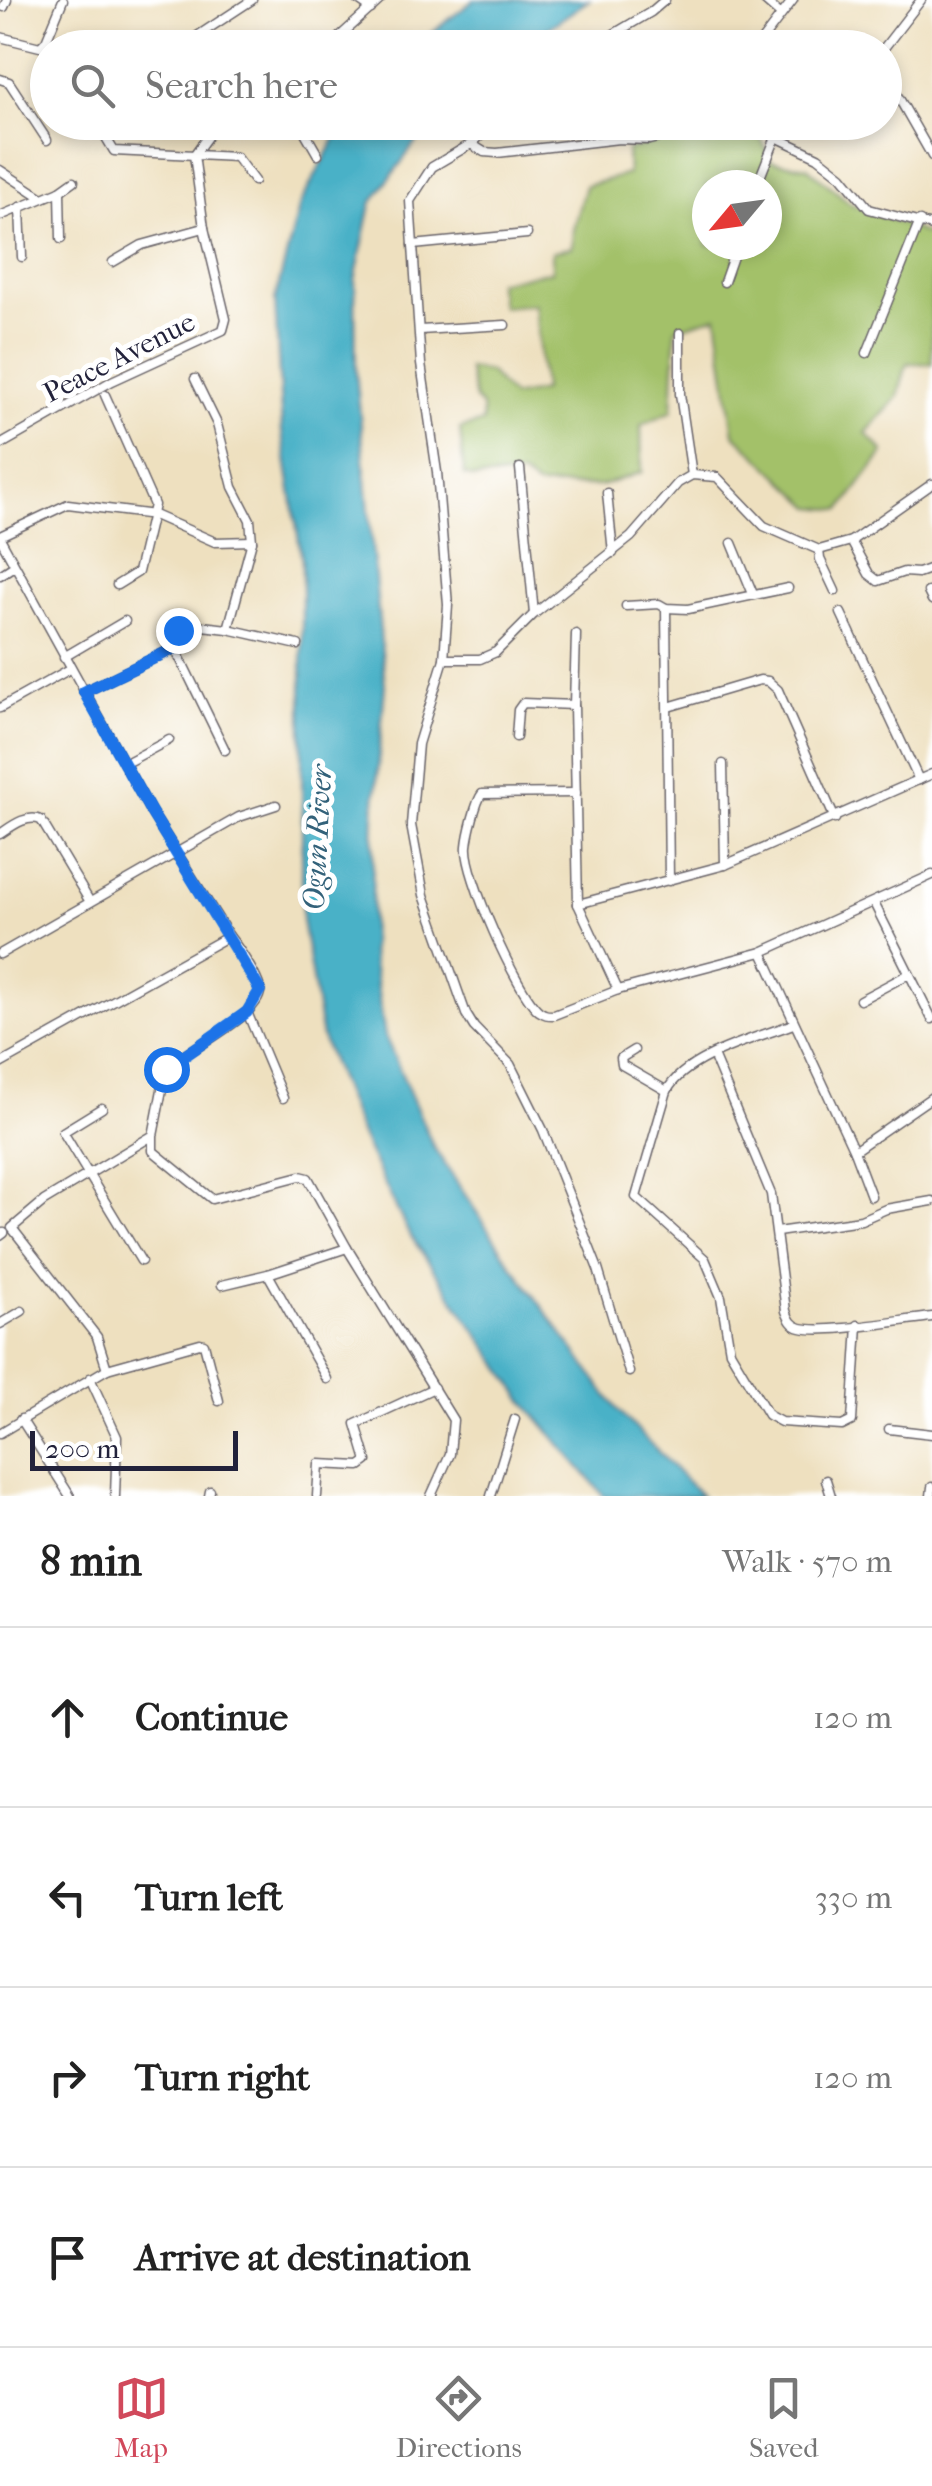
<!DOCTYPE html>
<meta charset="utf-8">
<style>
:root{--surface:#fff;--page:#f2f2f2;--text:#222;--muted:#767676;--line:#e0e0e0;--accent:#d1495b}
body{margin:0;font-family:"IM FELL French Canon",serif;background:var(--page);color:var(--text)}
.compass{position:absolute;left:692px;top:170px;width:90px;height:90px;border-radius:50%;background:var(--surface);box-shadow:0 5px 15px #0003;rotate:241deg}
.scale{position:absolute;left:30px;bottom:25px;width:208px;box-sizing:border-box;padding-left:10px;border:5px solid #22223b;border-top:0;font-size:28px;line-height:35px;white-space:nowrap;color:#22223b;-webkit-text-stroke:8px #fff;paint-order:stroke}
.stop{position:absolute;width:30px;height:30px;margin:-22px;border:8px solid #1a73e8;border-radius:50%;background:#fff}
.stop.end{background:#1a73e8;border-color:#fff;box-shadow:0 2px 10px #0008}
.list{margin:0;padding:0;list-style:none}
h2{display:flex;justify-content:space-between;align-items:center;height:130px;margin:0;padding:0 40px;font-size:42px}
h2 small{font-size:32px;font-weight:400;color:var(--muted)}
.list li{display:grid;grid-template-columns:65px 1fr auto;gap:30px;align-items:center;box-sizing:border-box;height:180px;padding:0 40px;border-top:2px solid var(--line)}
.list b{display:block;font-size:38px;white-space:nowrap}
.list em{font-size:32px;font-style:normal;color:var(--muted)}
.icon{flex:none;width:55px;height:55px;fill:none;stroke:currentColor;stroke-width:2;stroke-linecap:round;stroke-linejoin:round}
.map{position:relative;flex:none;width:932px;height:1496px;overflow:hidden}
.search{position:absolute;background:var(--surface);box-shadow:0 5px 15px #0003;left:30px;right:30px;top:30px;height:110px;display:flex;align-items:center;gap:25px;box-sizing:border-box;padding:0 35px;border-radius:55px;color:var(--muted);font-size:38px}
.sheet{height:850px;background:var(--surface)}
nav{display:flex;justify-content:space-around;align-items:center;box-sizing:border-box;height:140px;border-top:2px solid var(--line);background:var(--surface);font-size:28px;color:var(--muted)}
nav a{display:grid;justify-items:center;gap:5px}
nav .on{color:var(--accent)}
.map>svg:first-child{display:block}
.green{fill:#a3c169;stroke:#627252;stroke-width:2.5;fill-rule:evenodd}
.water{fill:#48b1c7;stroke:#356a81;stroke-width:2.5}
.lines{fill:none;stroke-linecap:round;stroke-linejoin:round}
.minor-casing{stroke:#696469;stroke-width:11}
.minor{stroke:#fff;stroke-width:8}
.route{stroke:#1a73e8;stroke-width:12}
.labels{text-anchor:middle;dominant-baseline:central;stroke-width:10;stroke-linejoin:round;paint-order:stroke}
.street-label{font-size:28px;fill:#22223b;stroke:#fff}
.water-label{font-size:30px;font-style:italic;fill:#33627a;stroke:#fff}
</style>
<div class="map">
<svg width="932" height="1496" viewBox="0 0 932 1496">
<rect width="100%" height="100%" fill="#fff"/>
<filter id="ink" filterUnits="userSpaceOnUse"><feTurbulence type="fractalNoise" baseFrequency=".01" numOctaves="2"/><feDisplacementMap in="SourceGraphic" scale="20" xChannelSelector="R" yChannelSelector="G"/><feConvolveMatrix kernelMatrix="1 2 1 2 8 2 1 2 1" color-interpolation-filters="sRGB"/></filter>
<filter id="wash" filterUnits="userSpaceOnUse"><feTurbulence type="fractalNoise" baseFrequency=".0048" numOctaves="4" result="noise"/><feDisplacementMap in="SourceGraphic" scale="40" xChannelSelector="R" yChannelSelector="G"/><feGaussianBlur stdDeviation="2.25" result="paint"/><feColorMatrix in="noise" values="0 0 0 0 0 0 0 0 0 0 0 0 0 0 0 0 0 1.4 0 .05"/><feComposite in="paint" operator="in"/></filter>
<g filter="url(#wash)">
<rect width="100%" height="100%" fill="#eee0bf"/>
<path class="green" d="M704 130 761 138 771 161 807 167 851 204 932 236V364L907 363 898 397 866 433 884 452 841 510 812 507 734 434 717 316 676 328 672 411 641 425 642 472 601 486H537L521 475 475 478 464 475 460 429 483 422 482 407 475 400 468 368 489 372 512 397 543 391 535 304 502 307 497 282 552 271V252L572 247 573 229 585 186 628 174 627 150ZM707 185H767V245H707Z"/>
<g class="water">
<path d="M474 0H589L521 47H413Z"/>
<path d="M344 123H436L416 142 371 204 355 280 356 371 385 685 374 815 371 951 385 1036 434 1148 511 1264 617 1409 701 1496H604L526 1404 408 1232 362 1138 322 1038 302 920V561L282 433 275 299 300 204Z"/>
</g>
</g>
<g filter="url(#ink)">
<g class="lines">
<defs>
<g id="minor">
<path d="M358 0 371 9"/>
<path d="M764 0 780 14"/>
<path d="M4 7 7 0"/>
<path d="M0 37 40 47 46 41 63 0"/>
<path d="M179 48 252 0"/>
<path d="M327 48 380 0"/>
<path d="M590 48 651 12 665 0"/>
<path d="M756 48 793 0"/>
<path d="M884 48 921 0"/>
<path d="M884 72 932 156"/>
<path d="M0 79 9 82 47 140"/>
<path d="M108 122 105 136 114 151 236 157 254 181"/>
<path d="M299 122 318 155"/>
<path d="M496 122 471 144 432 167 410 201 421 364 437 472 448 605 444 659 418 744 411 825 424 895 466 1014 474 1027 510 1064 543 1130 598 1269 629 1372"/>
<path d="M774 122 776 137 818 157 842 176 869 209 932 226"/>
<path d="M471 144 484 152 497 153 619 139 649 140 665 136 684 122"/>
<path d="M0 170 41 197"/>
<path d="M757 185 776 137"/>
<path d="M60 191 61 239"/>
<path d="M20 207 22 257"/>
<path d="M0 216 60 191 74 181"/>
<path d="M413 245 527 234"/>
<path d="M113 262 142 245 204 228"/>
<path d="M724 282 737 245"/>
<path d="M420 330 505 325"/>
<path d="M680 333V394L692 475"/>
<path d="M867 353 920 221"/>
<path d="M195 379 217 424 233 487 250 520 252 541 228 629"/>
<path d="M105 395 154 505 138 572 117 585"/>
<path d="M0 445 112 381 223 330 226 319 204 228 194 155 218 122"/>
<path d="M520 468 534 614"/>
<path d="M607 493 613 553"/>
<path d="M0 536 68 504 154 515 215 542 252 541"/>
<path d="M0 538 151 812 229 936 0 1064"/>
<path d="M851 541 869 574 878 581 904 572 918 573 932 568"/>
<path d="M732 543 753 594"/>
<path d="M819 550 820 559 835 591"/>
<path d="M0 575 14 566"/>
<path d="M928 592 932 600"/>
<path d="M626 606 659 604 666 608 688 609 788 588"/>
<path d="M666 608 669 881"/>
<path d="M841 613 919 780"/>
<path d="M576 634 574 705 578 904 618 990"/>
<path d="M175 648 225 750"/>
<path d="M64 657 125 621"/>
<path d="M444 659H480L496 652 534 614 631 537 678 483 692 475 717 477 764 526 819 550 851 541 932 484"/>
<path d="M84 692 175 648 178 630 185 624 228 629 298 645"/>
<path d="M668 707 760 680 768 681 778 690 835 819"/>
<path d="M0 708 70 669"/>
<path d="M516 737 518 710 523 703 574 705"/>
<path d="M124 764 169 740"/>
<path d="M723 764 725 865"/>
<path d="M576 793 482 794C476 801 468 835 467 846 464 873 517 993 539 1011 545 1015 547 1015 554 1015L618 990 762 952 932 875"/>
<path d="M0 834C12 826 27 814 41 820L90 902"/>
<path d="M874 903 932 1019"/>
<path d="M578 904 725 865 932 774"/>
<path d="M229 936C237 946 259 978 260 990 262 1015 183 1052 166 1069L153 1136V1151L212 1199 300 1176 308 1178 347 1248 453 1420 450 1454 431 1496"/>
<path d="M762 952 854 1151 871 1196"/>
<path d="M0 954 239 817 276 805"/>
<path d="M860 1000 909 974"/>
<path d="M247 1012 283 1098"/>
<path d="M793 1024C757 1038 685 1056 667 1091L636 1197 705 1259 721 1297 730 1351 768 1415 781 1422 842 1426 852 1421 858 1325"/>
<path d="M634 1050 621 1058 622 1065 667 1091"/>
<path d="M713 1055 771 1194 786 1311C789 1319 792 1326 801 1328 827 1334 902 1320 932 1317"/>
<path d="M102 1108 63 1132 141 1261"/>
<path d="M854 1151 932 1097"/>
<path d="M777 1232 861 1220 886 1209 932 1201"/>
<path d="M0 1236 4 1233"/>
<path d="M268 1274 327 1379"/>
<path d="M222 1285 268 1274 347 1248"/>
<path d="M0 1324 22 1311"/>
<path d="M107 1369 97 1337 12 1228 44 1201 152 1136"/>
<path d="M90 1378 117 1437 115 1496"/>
<path d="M21 1419 70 1496"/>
<path d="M889 1429 932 1434"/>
<path d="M0 1433 107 1369 200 1343 204 1344 219 1401"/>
<path d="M826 1480 831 1496"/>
<path d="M209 1496 210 1491"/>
<path d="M317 1496 319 1464 360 1466 367 1461 356 1424 434 1388"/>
<path d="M491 1496 515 1419"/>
<path d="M931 1496 932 1487"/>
</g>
</defs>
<use href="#minor" class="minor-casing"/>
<use href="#minor" class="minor"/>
</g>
</g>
<g class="lines" filter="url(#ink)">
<path class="route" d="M166 1069 247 1012 260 990 151 812 84 692 175 648 178 630"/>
</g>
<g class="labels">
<g class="street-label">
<text transform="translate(119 357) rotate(-27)">Peace Avenue</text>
</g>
<g class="water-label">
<text transform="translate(318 838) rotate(-87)">Ogun River</text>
</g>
</g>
</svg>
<svg class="compass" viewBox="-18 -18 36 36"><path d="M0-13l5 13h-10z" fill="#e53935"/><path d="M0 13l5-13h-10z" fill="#767676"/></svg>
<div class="scale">200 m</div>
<div class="stop" style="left:166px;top:1069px"></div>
<div class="stop end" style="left:178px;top:630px"></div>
<div class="search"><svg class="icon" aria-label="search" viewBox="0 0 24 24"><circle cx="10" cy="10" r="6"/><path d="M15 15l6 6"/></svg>Search here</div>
</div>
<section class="sheet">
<h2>8 min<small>Walk · 570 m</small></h2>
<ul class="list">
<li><svg class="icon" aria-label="ahead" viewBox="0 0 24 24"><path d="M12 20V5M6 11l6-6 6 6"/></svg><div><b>Continue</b></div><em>120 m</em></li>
<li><svg class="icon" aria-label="left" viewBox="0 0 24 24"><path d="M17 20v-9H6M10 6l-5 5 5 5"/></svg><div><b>Turn left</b></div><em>330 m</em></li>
<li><svg class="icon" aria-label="right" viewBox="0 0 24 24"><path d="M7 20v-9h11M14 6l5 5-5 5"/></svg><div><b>Turn right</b></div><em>120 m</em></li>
<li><svg class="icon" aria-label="arrive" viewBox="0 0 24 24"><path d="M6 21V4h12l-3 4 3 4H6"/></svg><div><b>Arrive at destination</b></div></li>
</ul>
</section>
<nav>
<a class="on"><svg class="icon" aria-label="map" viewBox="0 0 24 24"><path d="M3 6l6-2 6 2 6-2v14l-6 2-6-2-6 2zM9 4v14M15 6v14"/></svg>Map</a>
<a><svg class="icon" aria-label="directions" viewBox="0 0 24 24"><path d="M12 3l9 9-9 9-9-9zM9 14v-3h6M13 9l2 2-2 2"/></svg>Directions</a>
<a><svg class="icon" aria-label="saved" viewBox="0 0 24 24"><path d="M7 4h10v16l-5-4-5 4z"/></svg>Saved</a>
</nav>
